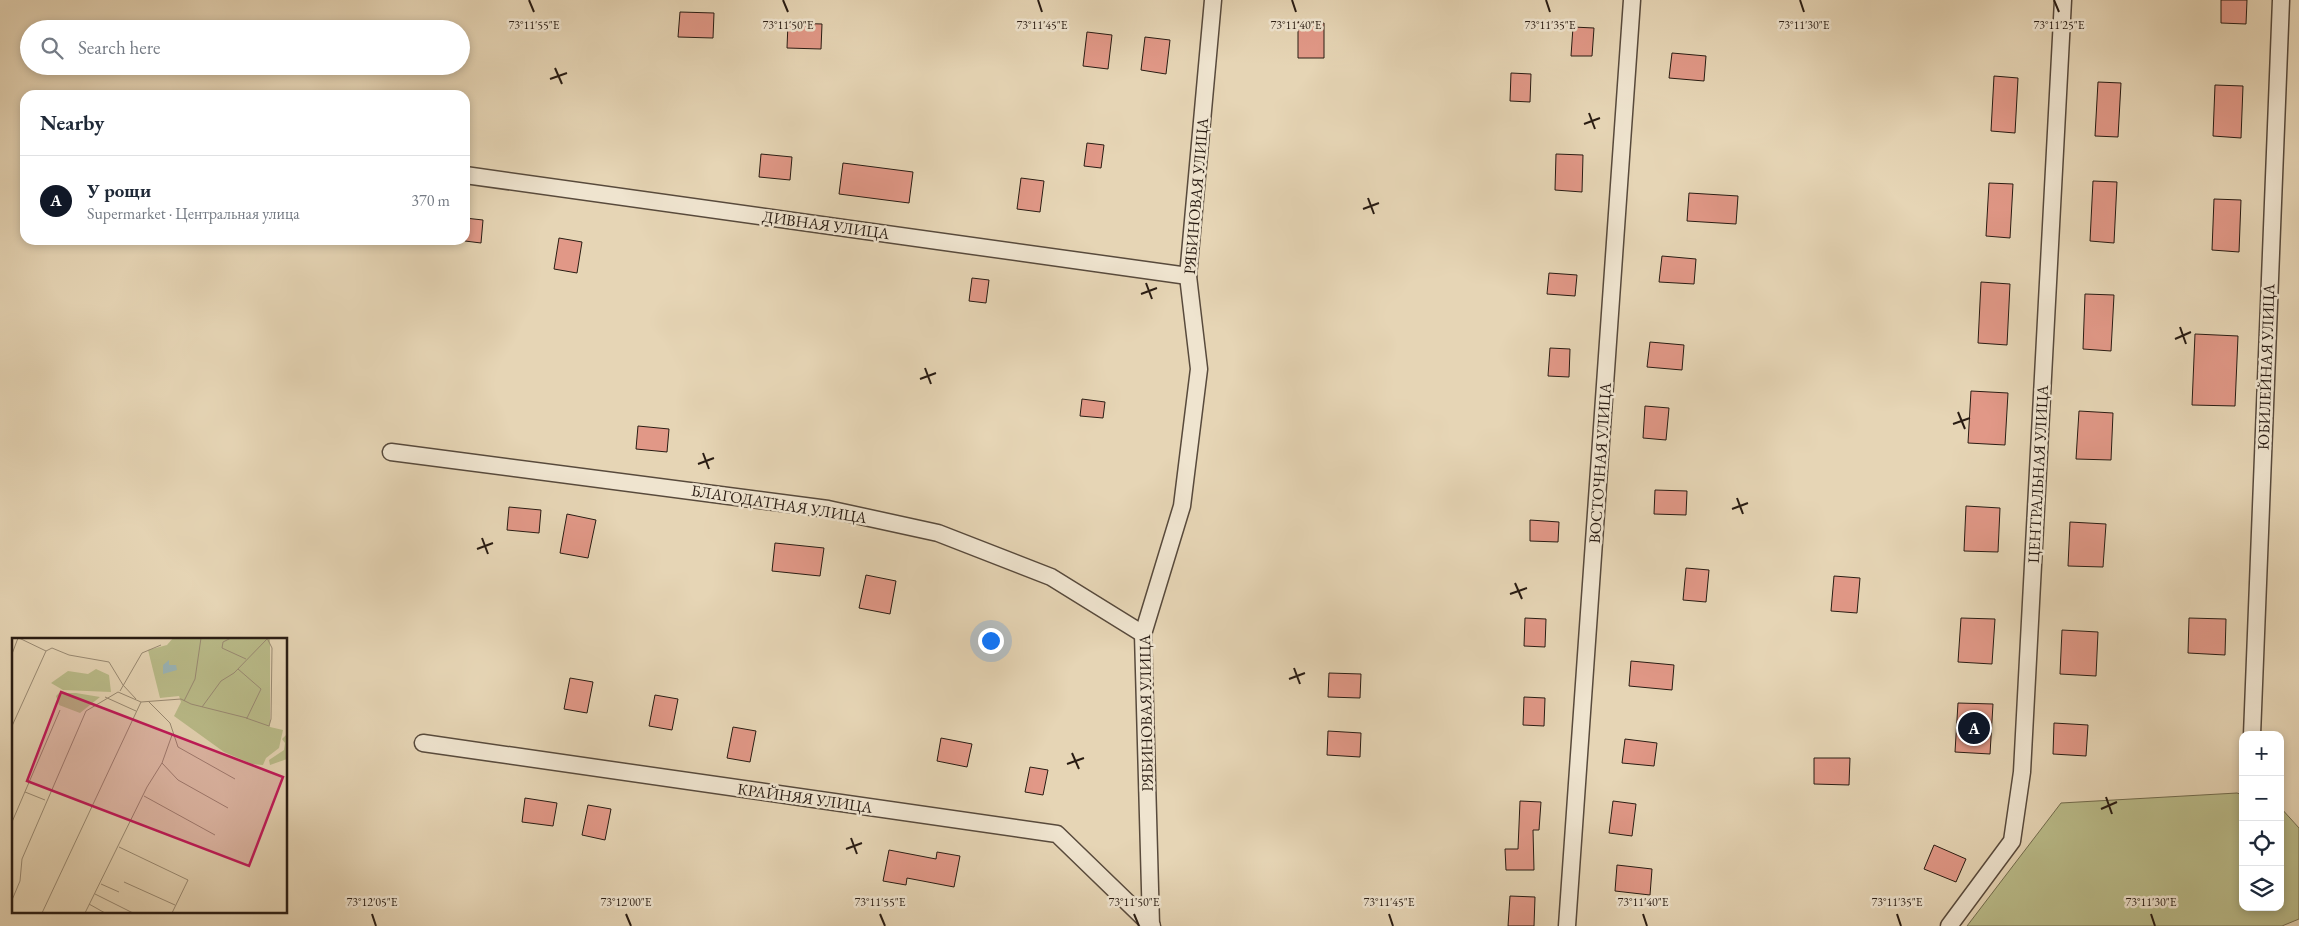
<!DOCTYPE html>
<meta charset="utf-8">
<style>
:root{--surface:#fff;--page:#f2f2f3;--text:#1f2937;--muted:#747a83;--line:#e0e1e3;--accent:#111827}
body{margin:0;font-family:"EB Garamond",serif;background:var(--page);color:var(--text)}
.controls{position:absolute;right:15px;bottom:15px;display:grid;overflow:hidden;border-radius:10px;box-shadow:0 2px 8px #0003}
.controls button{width:45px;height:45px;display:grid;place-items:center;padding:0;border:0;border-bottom:1px solid var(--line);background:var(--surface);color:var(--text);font:25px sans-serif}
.you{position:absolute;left:990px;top:640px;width:18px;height:18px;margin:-12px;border:4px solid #fff;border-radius:50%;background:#1a73e8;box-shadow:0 0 0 8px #1a73e833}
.badge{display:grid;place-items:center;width:32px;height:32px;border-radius:50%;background:var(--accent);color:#fff;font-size:16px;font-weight:700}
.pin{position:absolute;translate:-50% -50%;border:2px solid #fff;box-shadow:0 1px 5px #0006}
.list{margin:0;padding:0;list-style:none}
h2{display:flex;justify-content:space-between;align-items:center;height:65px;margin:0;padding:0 20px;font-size:21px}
h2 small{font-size:16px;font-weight:400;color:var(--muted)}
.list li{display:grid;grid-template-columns:32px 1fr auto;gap:15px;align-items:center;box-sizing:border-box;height:90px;padding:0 20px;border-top:1px solid var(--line)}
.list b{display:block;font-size:19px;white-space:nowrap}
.list p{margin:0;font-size:16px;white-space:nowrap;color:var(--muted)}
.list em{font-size:16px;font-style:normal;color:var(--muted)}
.icon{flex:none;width:28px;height:28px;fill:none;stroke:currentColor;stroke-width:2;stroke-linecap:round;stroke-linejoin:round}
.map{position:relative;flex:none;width:2299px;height:926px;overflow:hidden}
.search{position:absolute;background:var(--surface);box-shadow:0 2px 8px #0003;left:20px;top:20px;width:450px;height:55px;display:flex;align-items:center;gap:12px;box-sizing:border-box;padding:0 18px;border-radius:28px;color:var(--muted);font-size:19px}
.panel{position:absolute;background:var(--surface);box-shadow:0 2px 8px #0003;left:20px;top:90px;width:450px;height:155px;border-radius:15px}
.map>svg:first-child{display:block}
.green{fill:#babc8a;stroke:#726c4e}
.building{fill:#e19887;stroke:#291c13}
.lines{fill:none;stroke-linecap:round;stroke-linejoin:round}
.street-casing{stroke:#584a3c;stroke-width:19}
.street{stroke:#efe4cf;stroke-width:16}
.ticks{fill:none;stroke:#291c13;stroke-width:2}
.labels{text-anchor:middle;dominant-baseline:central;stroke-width:5;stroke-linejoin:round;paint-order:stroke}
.street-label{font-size:16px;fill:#291c13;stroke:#efe4cf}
.inset-road{fill:none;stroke:#9a8b74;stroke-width:1}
.view{fill:#c2185b;fill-opacity:0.15;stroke:#c2185b;stroke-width:2.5}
.inset-edge{fill:none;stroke:#291c13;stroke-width:2.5}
.ticks-label{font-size:12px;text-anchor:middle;fill:#291c13;stroke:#efe4cf;stroke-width:5;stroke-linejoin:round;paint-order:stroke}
</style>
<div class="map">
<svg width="2299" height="926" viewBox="0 0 2299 926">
<rect width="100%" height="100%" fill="#e6d5b5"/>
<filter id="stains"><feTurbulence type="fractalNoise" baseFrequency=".004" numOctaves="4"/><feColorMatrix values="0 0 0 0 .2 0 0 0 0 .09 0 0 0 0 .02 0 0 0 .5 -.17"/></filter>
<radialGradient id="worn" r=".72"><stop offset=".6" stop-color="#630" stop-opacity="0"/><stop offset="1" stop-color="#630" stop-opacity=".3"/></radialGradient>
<path class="green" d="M2237 793 2243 795V907H2280V807L2299 828V919L2282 926H1967L2061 803Z"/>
<g class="building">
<path d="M2221 0H2247L2246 24 2221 23Z"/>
<path d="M680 12 714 13 713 38 678 37Z"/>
<path d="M1298 22 1324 23V58H1298Z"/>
<path d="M788 23 822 24 821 49 787 48Z"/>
<path d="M1573 27 1594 28 1592 56H1571Z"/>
<path d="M1087 32 1112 35 1108 69 1083 66Z"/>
<path d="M1145 37 1170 40 1166 74 1141 70Z"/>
<path d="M1672 53 1706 56 1704 81 1669 78Z"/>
<path d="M1511 73 1531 74 1530 102 1510 101Z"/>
<path d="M1994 76 2018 78 2015 133 1991 131Z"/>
<path d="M2098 82 2121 83 2118 137 2095 136Z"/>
<path d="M2215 85 2243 86 2241 138 2213 136Z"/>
<path d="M1087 143 1104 145 1101 168 1084 166Z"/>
<path d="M761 154 792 157 790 180 759 177Z"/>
<path d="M1556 154 1583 155 1582 192 1555 190Z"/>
<path d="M843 163 913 172 909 203 839 194Z"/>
<path d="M1021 178 1044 181 1040 212 1017 209Z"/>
<path d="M2093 181 2117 182 2114 243 2090 241Z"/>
<path d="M1989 183 2013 184 2010 238 1986 236Z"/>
<path d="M1689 193 1738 196 1736 224 1687 221Z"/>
<path d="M2214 199 2241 200 2239 252 2212 250Z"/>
<path d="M465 218 483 220 481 243 465 241Z"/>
<path d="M559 238 582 242 577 273 554 269Z"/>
<path d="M1662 256 1696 259 1694 284 1659 282Z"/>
<path d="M1549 273 1577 275 1575 296 1547 294Z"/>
<path d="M972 278 989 280 986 303 969 301Z"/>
<path d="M1981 282 2010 284 2007 345 1978 343Z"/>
<path d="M2085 294 2114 295 2111 351 2083 349Z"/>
<path d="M2195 334 2238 336 2235 406 2192 405Z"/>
<path d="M1650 342 1684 345 1682 370 1647 367Z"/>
<path d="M1550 348 1570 349 1569 377 1548 376Z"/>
<path d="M1971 391 2008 393 2005 445 1968 443Z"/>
<path d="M1082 399 1105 402 1103 418 1080 416Z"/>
<path d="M1645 406 1669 408 1666 440 1643 438Z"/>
<path d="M2079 411 2113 413 2111 460 2076 459Z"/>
<path d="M638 426 669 429 667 452 636 449Z"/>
<path d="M1655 490 1687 491 1686 515 1654 514Z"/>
<path d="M1966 506 2000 508 1998 552 1964 551Z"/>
<path d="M509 507 541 510 539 533 507 530Z"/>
<path d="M567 514 596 520 588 558 560 553Z"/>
<path d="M1530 520 1559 522 1558 542 1530 541Z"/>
<path d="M2070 522 2106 524 2103 567 2068 566Z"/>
<path d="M775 543 824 548 820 576 772 571Z"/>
<path d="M1686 568 1709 570 1706 602 1683 600Z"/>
<path d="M866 575 896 581 890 614 859 608Z"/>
<path d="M1834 576 1860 578 1857 613 1831 611Z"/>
<path d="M1525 618 1546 619 1545 647 1524 646Z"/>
<path d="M1961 618 1995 619 1992 664 1958 662Z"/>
<path d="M2189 618 2226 619 2225 655 2188 653Z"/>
<path d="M2062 630 2098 632 2096 676 2060 674Z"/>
<path d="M1631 661 1674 665 1672 690 1629 686Z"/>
<path d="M1329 673 1361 674 1360 698 1328 697Z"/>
<path d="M570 678 593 682 587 713 564 709Z"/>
<path d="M655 695 678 699 672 730 649 726Z"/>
<path d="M1524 697 1545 698 1544 726 1523 725Z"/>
<path d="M1958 703 1993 704 1990 754 1955 752Z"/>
<path d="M2054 723 2088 725 2086 756 2053 754Z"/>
<path d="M733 727 756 731 750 762 727 758Z"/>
<path d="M1328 731 1361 733 1360 757 1327 755Z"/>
<path d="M941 738 972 744 967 767 937 761Z"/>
<path d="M1625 739 1657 743 1654 766 1622 763Z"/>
<path d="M1814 758H1850L1849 785 1814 784Z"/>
<path d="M1030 767 1048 770 1043 795 1025 792Z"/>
<path d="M525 798 557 803 553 826 522 822Z"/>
<path d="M1520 801 1541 802 1539 830H1533L1534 870H1506L1505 849H1518Z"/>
<path d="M1613 801 1636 804 1632 836 1609 833Z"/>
<path d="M588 805 611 809 605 840 582 835Z"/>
<path d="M1934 845 1966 859 1956 882 1924 869Z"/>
<path d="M889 850 936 859 937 852 960 856 954 887 907 878 906 885 883 881Z"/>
<path d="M1617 865 1652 869 1650 895 1615 891Z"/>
<path d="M1510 896 1535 897 1534 926H1508Z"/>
</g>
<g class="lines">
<defs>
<g id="street">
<path d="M465 175 1188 276"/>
<path d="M391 452 828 509 938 533 1051 577 1143 634"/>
<path d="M2252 735 2281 0"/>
<path d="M423 743 1057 834 1152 926"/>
<path d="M1151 925 1143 634 1182 506 1199 369 1188 276 1213 0"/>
<path d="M1567 926 1632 0"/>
<path d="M1949 926 2012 841 2022 772 2063 0"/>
</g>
</defs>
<use href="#street" class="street-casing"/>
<use href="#street" class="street"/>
</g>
<path class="ticks" d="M529 0 534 12M783 0 788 12M1038 0 1042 12M1292 0 1296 12M1546 0 1550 12M1800 0 1804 12M2054 0 2059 12M555 68 562 84M550 79 567 73M1589 113 1595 129M1584 124 1600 118M1368 198 1374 214M1363 209 1379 203M1146 283 1152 299M1141 294 1157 288M2180 327 2186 344M2175 339 2191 332M925 368 931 384M920 379 936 373M1958 412 1965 429M1953 424 1970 418M703 453 709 469M698 464 714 458M1737 498 1743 514M1732 509 1748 503M482 538 488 554M477 549 493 543M1515 583 1522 599M1510 594 1527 588M1294 668 1300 684M1289 679 1305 673M1072 753 1079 769M1067 764 1084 758M2106 797 2112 814M2101 809 2117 802M851 838 857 854M846 849 862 843M372 914 376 926M626 914 631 926M880 914 885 926M1134 914 1139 926M1389 914 1393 926M1643 914 1647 926M1897 914 1901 926M2151 914 2155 926"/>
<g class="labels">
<g class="street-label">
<text transform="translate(1196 196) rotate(-85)">РЯБИНОВАЯ УЛИЦА</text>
<text transform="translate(826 225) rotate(8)">ДИВНАЯ УЛИЦА</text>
<text transform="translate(2266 367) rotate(-88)">ЮБИЛЕЙНАЯ УЛИЦА</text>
<text transform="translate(1600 463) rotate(-86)">ВОСТОЧНАЯ УЛИЦА</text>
<text transform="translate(2038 474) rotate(-87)">ЦЕНТРАЛЬНАЯ УЛИЦА</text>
<text transform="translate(779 504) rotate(9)">БЛАГОДАТНАЯ УЛИЦА</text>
<text transform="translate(1146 713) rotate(-91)">РЯБИНОВАЯ УЛИЦА</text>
<text transform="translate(805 798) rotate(8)">КРАЙНЯЯ УЛИЦА</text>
</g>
</g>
<g transform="translate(12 638)">
<rect width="275" height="275" fill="#e6d5b5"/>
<path d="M161 0H258V89L271 92 267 110 254 120 251 127 240 126 212 114 162 78 169 64 167 58 148 60 136 12 155 7ZM84 31 97 37 99 54 51 52 39 45 56 33 76 36ZM47 55H64L88 59 68 75 47 67 44 58ZM275 96V121L258 127 257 122 272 112 273 105 270 101Z" fill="#babc8a"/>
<path d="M157 22V27H164L165 32 151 36V27Z" fill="#9bb6b9"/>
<path class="inset-road" d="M7 0 34 13 40 10 57 17 97 24 111 47 124 61M219 0 211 4 210 10 234 21M0 16 6 0M108 53 130 15 149 7M93 59 124 73M136 63 158 85 166 109 223 141M172 63 183 41 189 0M190 69 209 43 222 35 255 1M234 80 257 88 259 81 260 10 255 0M0 88 34 13M150 125 166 142 216 170M13 154 33 162M132 158 203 197M0 184 48 72M107 209 176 242 160 275M112 244 163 267M89 246 107 254M83 256 121 275M0 262 8 243 10 221 74 73 106 54 129 64 169 61 179 66 235 80 249 51 226 31M77 266 93 275M30 275 129 64M73 275 135 149 150 125 160 97"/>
<path class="view" d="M49 54 271 139 237 228 15 143Z"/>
<rect width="275" height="275" class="inset-edge"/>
</g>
<g class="ticks-label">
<text x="2059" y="29">73°11'25"E</text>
<text x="534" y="29">73°11'55"E</text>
<text x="788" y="29">73°11'50"E</text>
<text x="1042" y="29">73°11'45"E</text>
<text x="1296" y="29">73°11'40"E</text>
<text x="1550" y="29">73°11'35"E</text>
<text x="1804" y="29">73°11'30"E</text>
<text x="372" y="906">73°12'05"E</text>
<text x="626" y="906">73°12'00"E</text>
<text x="880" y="906">73°11'55"E</text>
<text x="1134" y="906">73°11'50"E</text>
<text x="1389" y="906">73°11'45"E</text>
<text x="1643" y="906">73°11'40"E</text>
<text x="1897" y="906">73°11'35"E</text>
<text x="2151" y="906">73°11'30"E</text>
</g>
<rect width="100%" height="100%" filter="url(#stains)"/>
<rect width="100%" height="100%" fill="url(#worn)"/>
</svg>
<div class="controls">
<button>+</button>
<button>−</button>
<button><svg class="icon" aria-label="locate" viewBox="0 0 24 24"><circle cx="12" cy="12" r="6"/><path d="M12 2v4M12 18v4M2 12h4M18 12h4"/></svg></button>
<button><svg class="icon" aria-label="layers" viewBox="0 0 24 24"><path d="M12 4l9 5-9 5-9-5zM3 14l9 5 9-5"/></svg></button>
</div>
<div class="you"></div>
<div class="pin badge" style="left:1974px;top:728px">A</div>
<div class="search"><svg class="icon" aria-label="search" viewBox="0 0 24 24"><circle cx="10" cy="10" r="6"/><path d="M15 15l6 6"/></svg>Search here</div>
<section class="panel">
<h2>Nearby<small></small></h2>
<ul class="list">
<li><span class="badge">A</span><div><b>У рощи</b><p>Supermarket · Центральная улица</p></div><em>370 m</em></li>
</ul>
</section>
</div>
